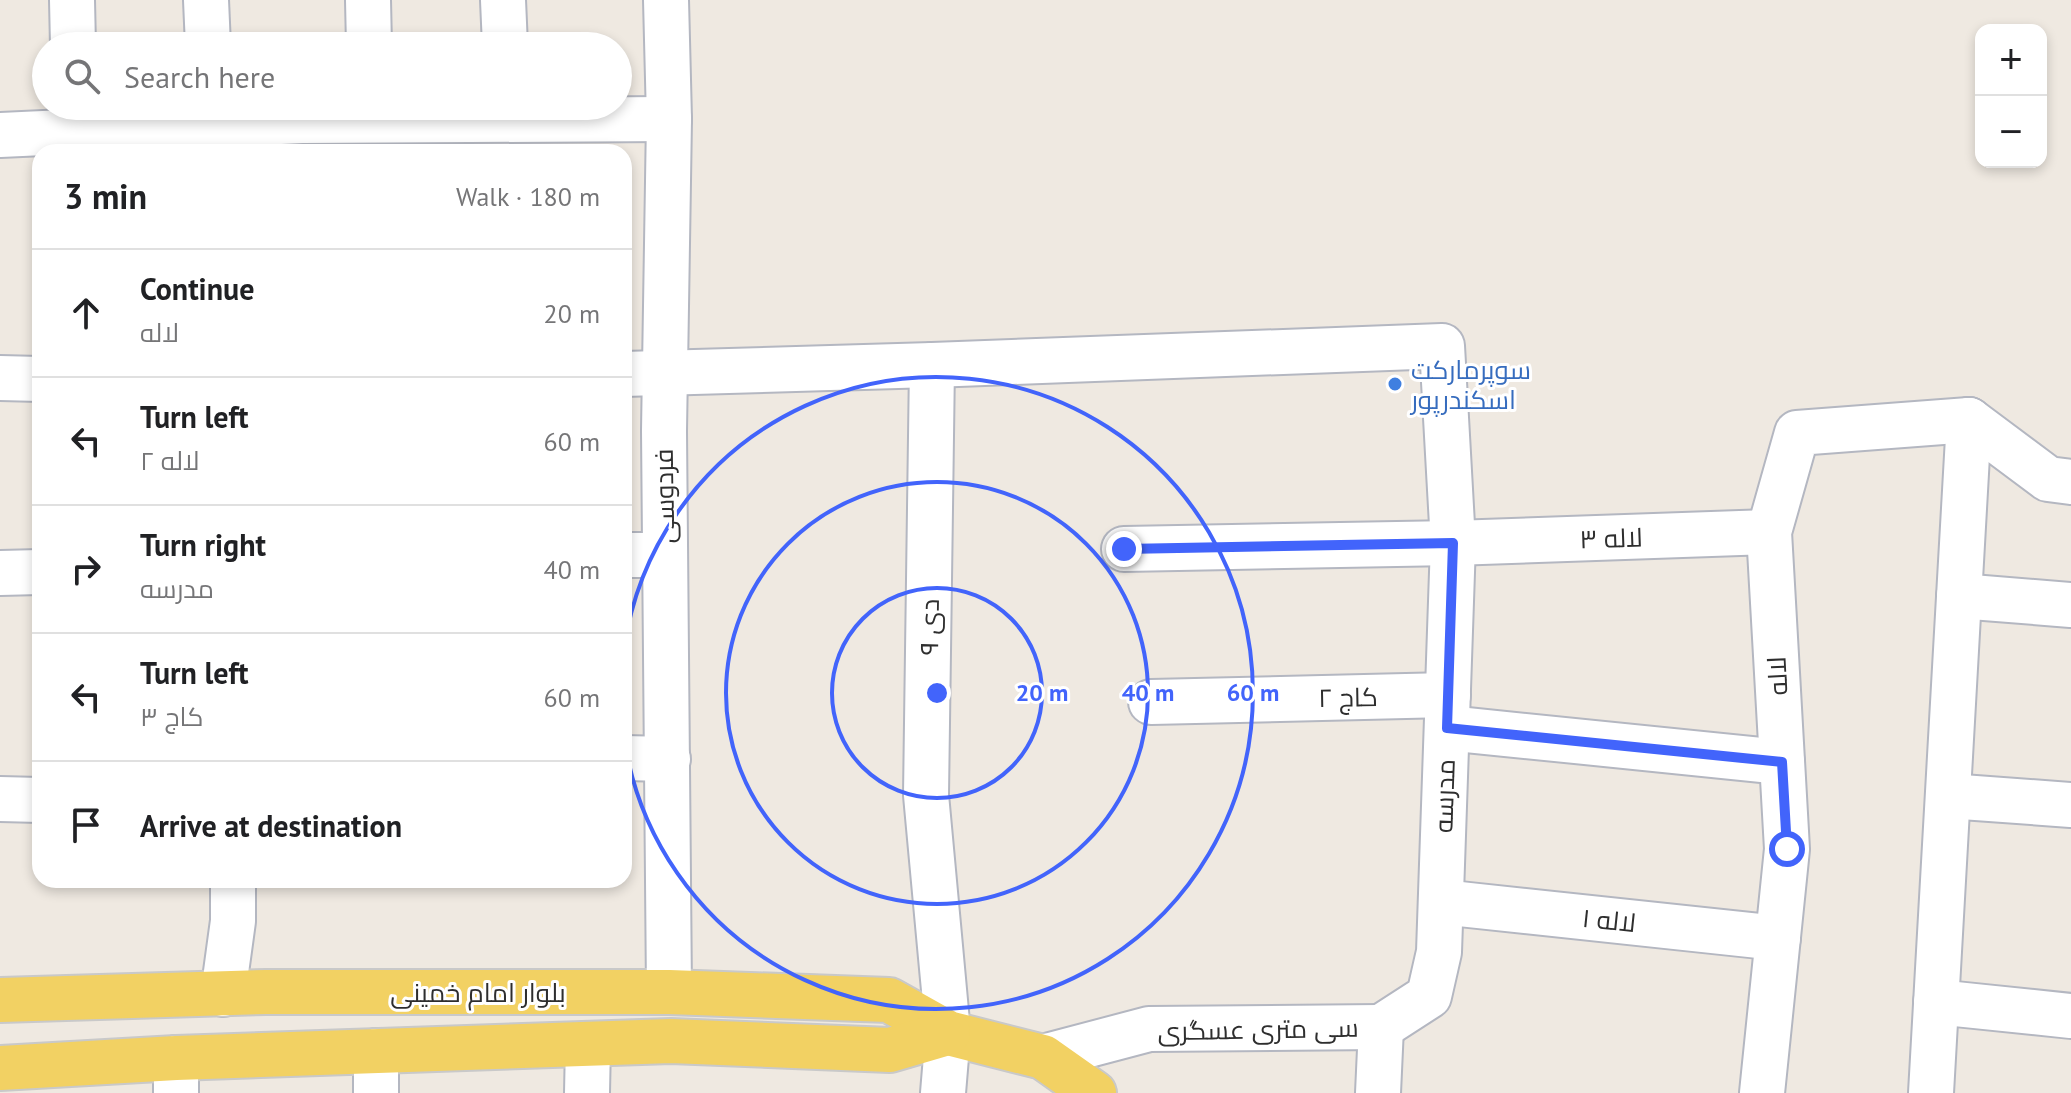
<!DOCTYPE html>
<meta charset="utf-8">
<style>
:root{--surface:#fff;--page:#f6f6f6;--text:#202124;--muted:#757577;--line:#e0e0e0}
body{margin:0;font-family:"PT Sans",Cairo,sans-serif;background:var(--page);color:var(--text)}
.controls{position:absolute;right:24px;top:24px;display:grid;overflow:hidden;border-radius:16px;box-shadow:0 4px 12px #0003}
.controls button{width:72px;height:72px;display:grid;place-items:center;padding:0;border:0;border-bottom:2px solid var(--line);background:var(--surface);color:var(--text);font:40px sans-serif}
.stop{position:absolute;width:24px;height:24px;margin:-18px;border:6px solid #4264fb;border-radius:50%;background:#fff}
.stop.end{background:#4264fb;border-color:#fff;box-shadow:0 2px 8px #0008}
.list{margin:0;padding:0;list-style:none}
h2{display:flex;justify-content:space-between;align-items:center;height:104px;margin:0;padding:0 32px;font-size:34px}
h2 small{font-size:26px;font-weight:400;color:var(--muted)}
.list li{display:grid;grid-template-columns:52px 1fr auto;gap:24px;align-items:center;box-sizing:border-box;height:128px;padding:0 32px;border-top:2px solid var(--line)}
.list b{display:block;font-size:30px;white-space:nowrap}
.list p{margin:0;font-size:26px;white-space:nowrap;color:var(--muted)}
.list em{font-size:26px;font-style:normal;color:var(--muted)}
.icon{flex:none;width:44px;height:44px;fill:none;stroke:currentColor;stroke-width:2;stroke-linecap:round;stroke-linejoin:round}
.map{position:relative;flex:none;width:2071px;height:1093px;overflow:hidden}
.search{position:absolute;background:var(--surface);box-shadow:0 4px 12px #0003;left:32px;top:32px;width:600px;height:88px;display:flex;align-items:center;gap:20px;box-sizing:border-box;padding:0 28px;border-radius:44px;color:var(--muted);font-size:30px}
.panel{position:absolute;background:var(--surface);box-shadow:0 4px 12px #0003;left:32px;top:144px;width:600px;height:744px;border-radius:24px}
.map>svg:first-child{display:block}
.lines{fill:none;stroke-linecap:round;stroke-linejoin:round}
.minor-casing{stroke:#b4b7c1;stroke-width:48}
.major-casing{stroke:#c9c9c9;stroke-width:48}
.minor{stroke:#fff;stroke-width:44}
.major{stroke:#f2d163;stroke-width:44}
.route{stroke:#4264fb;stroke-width:10}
.ring{fill:none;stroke:#4264fb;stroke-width:4}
.shop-dot{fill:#3f7fe0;stroke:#fff;stroke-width:3}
.labels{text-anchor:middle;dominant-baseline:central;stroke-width:6;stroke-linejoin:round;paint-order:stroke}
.shop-label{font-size:26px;fill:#366cbe;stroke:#fff;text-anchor:start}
.street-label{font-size:26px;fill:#2e2e2e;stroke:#fff}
.centre{fill:#4264fb;stroke:#fff;stroke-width:4}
.ring-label{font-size:24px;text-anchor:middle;font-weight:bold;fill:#4264fb;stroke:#fff;stroke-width:6;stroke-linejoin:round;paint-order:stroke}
</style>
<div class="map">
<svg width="2071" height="1093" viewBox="0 0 2071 1093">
<rect width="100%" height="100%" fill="#efe9e1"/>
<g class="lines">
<defs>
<g id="minor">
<path d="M72 0 73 46"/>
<path d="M206 0 208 46"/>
<path d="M368 0 369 46"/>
<path d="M503 0 505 46"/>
<path d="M666 0 669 119 664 431 669 992"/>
<path d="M0 135 302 121 669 119"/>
<path d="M932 365 926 795 948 1033 943 1093"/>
<path d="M624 374 932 365 1442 346 1453 543 1439 952 1429 996 1381 1027"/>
<path d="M0 378 40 379"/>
<path d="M1969 420 2048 479 2071 482"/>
<path d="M1124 549 1453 543 1769 532"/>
<path d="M624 555H665"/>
<path d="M0 573 40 572"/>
<path d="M1959 596 2071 605"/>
<path d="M1151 702 1448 695"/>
<path d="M1447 728 1782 762"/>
<path d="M624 758 668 759"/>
<path d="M1948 796 2071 805"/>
<path d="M0 799 40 800"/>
<path d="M1441 902 1778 938"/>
<path d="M223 994 233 921V880"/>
<path d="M1936 1002 2071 1016"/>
<path d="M376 1051V1093"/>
<path d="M1043 1057 1149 1029 1381 1027"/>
<path d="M176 1058V1093"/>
<path d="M587 1093 588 1044"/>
<path d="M1378 1093 1381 1027"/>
<path d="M1762 1093 1787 849 1769 532 1797 433 1969 420"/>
<path d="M1931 1093 1969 420"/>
</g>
<g id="major">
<path d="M0 1000 266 992H669L889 1000 948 1033 1043 1057 1094 1093"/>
<path d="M0 1068 176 1058 671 1041 890 1050 948 1033"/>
</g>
</defs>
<use href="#minor" class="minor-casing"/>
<use href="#major" class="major-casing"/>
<use href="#minor" class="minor"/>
<use href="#major" class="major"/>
</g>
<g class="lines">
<path class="route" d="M1124 549 1453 543 1447 728 1782 762 1787 849"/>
</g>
<g class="ring">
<circle cx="937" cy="693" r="105"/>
<circle cx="937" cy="693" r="211"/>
<path d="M624 649A316 316 0 1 1 624 737"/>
</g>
<circle class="shop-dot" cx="1395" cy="384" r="8"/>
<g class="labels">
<g class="shop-label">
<text x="1411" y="369">سوپرمارکت<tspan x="1411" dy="30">اسکندرپور</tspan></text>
</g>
<g class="street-label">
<text transform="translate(664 496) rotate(-91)">فردوسی</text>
<text transform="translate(1611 538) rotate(-2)">لاله ۳</text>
<text transform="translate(929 627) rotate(-89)">۹ دی</text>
<text transform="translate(1777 676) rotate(-93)">لاله</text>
<text transform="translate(1348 697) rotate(-1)">کاج ۲</text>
<text transform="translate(1444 796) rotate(-88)">مدرسه</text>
<text transform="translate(1609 920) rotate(6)">لاله ۱</text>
<text x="478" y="992">بلوار امام خمینی</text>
<text transform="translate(1258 1029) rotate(-1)">سی متری عسگری</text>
</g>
</g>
<circle cx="937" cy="693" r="12" class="centre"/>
<g class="ring-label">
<text x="1042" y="701">20 m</text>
<text x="1148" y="701">40 m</text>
<text x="1253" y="701">60 m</text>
</g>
</svg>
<div class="controls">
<button>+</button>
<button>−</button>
</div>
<div class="stop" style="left:1787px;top:849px"></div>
<div class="stop end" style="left:1124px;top:549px"></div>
<div class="search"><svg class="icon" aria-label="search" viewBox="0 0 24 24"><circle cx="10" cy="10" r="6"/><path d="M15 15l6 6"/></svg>Search here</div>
<section class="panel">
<h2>3 min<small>Walk · 180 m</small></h2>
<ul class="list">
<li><svg class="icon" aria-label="ahead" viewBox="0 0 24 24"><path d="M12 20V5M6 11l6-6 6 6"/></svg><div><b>Continue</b><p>لاله</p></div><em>20 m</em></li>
<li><svg class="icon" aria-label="left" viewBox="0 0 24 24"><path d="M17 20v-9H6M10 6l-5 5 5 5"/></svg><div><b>Turn left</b><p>لاله ۲</p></div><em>60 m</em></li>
<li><svg class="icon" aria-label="right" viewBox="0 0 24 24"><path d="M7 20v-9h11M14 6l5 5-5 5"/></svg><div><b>Turn right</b><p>مدرسه</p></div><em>40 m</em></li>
<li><svg class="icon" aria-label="left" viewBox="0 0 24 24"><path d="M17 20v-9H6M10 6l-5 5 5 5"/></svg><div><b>Turn left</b><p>کاج ۳</p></div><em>60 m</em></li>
<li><svg class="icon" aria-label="arrive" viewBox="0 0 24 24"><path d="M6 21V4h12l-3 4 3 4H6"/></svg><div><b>Arrive at destination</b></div></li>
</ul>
</section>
</div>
